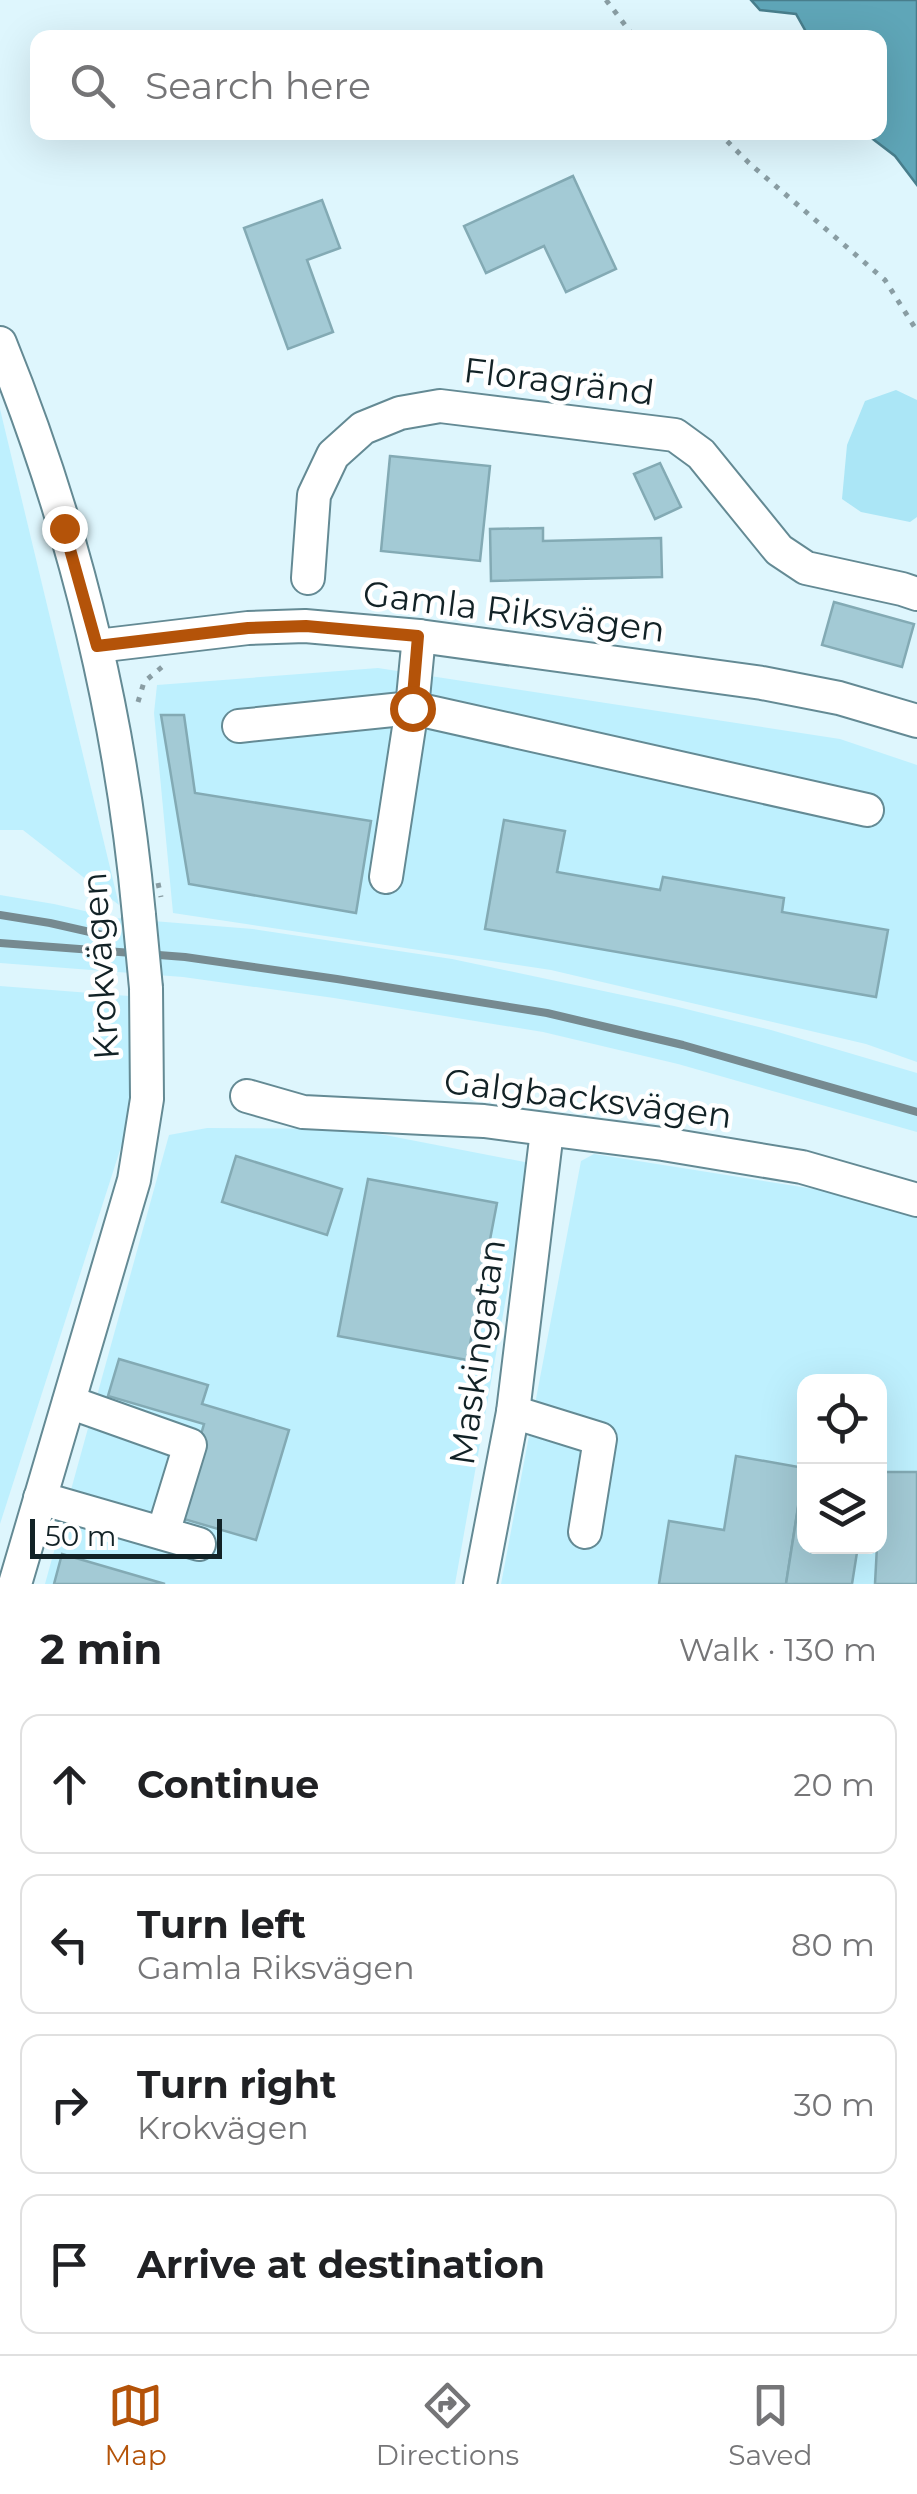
<!DOCTYPE html>
<meta charset="utf-8">
<style>
:root{--surface:#fff;--page:#f2f2f2;--text:#202124;--muted:#757577;--line:#e0e0e0;--accent:#b45309}
body{margin:0;font-family:Montserrat,sans-serif;background:var(--page);color:var(--text)}
.controls{position:absolute;right:30px;bottom:30px;display:grid;overflow:hidden;border-radius:20px;box-shadow:0 10px 40px #0002}
.controls button{width:90px;height:90px;display:grid;place-items:center;padding:0;border:0;border-bottom:2px solid var(--line);background:var(--surface);color:var(--text);font:50px sans-serif}
.scale{position:absolute;left:30px;bottom:25px;width:192px;box-sizing:border-box;padding-left:10px;border:5px solid #122226;border-top:0;font-size:28px;line-height:35px;white-space:nowrap;color:#122226;-webkit-text-stroke:8px #fff;paint-order:stroke}
.stop{position:absolute;width:30px;height:30px;margin:-22px;border:8px solid #b45309;border-radius:50%;background:#fff}
.stop.end{background:#b45309;border-color:#fff;box-shadow:0 2px 10px #0008}
.list{margin:0;padding:0;list-style:none}
h2{display:flex;justify-content:space-between;align-items:center;height:130px;margin:0;padding:0 40px;font-size:42px}
h2 small{font-size:32px;font-weight:400;color:var(--muted)}
.list li{display:grid;grid-template-columns:65px 1fr auto;gap:30px;align-items:center;box-sizing:border-box;height:140px;margin:0 20px 20px;padding:0 20px;border:2px solid var(--line);border-radius:20px}
.list b{display:block;font-size:38px;white-space:nowrap}
.list p{margin:0;font-size:32px;white-space:nowrap;color:var(--muted)}
.list em{font-size:32px;font-style:normal;color:var(--muted)}
.icon{flex:none;width:55px;height:55px;fill:none;stroke:currentColor;stroke-width:2;stroke-linecap:round;stroke-linejoin:round}
.map{position:relative;flex:none;width:917px;height:1584px;overflow:hidden}
.search{position:absolute;background:var(--surface);box-shadow:0 10px 40px #0002;left:30px;right:30px;top:30px;height:110px;display:flex;align-items:center;gap:25px;box-sizing:border-box;padding:0 35px;border-radius:20px;color:var(--muted);font-size:38px}
.sheet{height:770px;background:var(--surface)}
nav{display:flex;justify-content:space-around;align-items:center;box-sizing:border-box;height:140px;border-top:2px solid var(--line);background:var(--surface);font-size:28px;color:var(--muted)}
nav a{display:grid;justify-items:center;gap:5px}
nav .on{color:var(--accent)}
.map>svg:first-child{display:block}
.built{fill:#bef0fe;fill-rule:evenodd}
.green{fill:#abe6f6}
.water{fill:#5fa6b8;stroke:#487e8c;stroke-width:2.5}
.building{fill:#a3cad5;stroke:#83aab4;stroke-width:2.5}
.lines{fill:none;stroke-linecap:round;stroke-linejoin:round}
.minor-casing{stroke:#648a94;stroke-width:36}
.path{stroke:#899da3;stroke-width:5;stroke-dasharray:5 8;stroke-linecap:butt}
.minor{stroke:#fff;stroke-width:32}
.rail{stroke:#768a90;stroke-width:8}
.minor-bridge-casing{stroke:#648a94;stroke-width:36;stroke-linecap:butt}
.path-bridge{stroke:#899da3;stroke-width:5;stroke-dasharray:5 8;stroke-linecap:butt}
.minor-bridge{stroke:#fff;stroke-width:32}
.route{stroke:#b45309;stroke-width:12}
.labels{text-anchor:middle;dominant-baseline:central;stroke-width:9;stroke-linejoin:round;paint-order:stroke}
.street-label{font-size:35px;fill:#122226;stroke:#fff}
</style>
<div class="map">
<svg width="917" height="1584" viewBox="0 0 917 1584">
<rect width="100%" height="100%" fill="#def6fd"/>
<g class="built">
<path d="M0 409 119 905 23 830H0Z"/>
<path d="M378 668 840 739 917 765V1062L866 1044 551 970 173 913 154 713 157 685Z"/>
<path d="M0 895 54 904 115 918 253 929 452 959 674 1006 771 1030 917 1073V1132L678 1064 543 1032 334 998 183 977 0 963Z"/>
<path d="M0 986 129 996V1122L0 1524Z"/>
<path d="M207 1128 354 1129 530 1163 455 1584H45L169 1135Z"/>
<path d="M594 1154 884 1200 917 1214V1584H501L581 1161ZM804 1382H880V1546H804Z"/>
</g>
<path class="green" d="M896 390 917 400V517L910 522 861 512 842 499 847 445 865 401Z"/>
<path class="water" d="M751 0H917V185L895 156 865 133 880 132V38L809 37 796 14 760 10Z"/>
<g class="building">
<path d="M573 176 616 269 566 292 544 246 486 273 464 226Z"/>
<path d="M322 200 340 248 307 260 333 332 288 349 244 228Z"/>
<path d="M390 456 490 466 480 561 381 551Z"/>
<path d="M660 463 681 507 655 519 634 474Z"/>
<path d="M543 528V541L661 538 662 577 491 581 490 529Z"/>
<path d="M834 602 914 624 902 667 822 645Z"/>
<path d="M161 715H184L195 793 371 821 356 913 189 884Z"/>
<path d="M504 820 565 831 557 872 660 890 663 877 784 898 782 912 888 930 876 997 485 929Z"/>
<path d="M236 1156 342 1189 327 1235 222 1202Z"/>
<path d="M368 1179 497 1203 467 1360 338 1336Z"/>
<path d="M119 1359 208 1385 202 1404 289 1430 256 1540 177 1517 204 1424 108 1396Z"/>
<path d="M736 1456 804 1468 786 1584H659L669 1521 724 1530Z"/>
<path d="M804 1470V1546H858L852 1584H786Z"/>
<path d="M880 1472H917V1584H875L877 1546H880Z"/>
<path d="M62 1554 165 1584H54Z"/>
</g>
<g class="lines">
<defs>
<g id="minor">
<path d="M0 343C74 525 121 719 139 915"/>
<path d="M308 578 314 495 333 455 363 428 400 413 440 406 675 435 701 454 779 550 806 568 902 589 917 594"/>
<path d="M97 646 248 628 305 626 419 636 762 683 839 698 917 721"/>
<path d="M239 726 412 708 867 810"/>
<path d="M386 877 412 708 419 636"/>
<path d="M247 1096 303 1112 484 1121 663 1144 802 1167 917 1200"/>
<path d="M69 1402 190 1445 163 1533"/>
<path d="M513 1412 600 1439 585 1532"/>
<path d="M40 1498 199 1544"/>
<path d="M15 1584 134 1180 147 1099 146 988"/>
<path d="M480 1584 513 1412 547 1131"/>
</g>
</defs>
<use href="#minor" class="minor-casing"/>
<g class="path">
<path d="M606 0 635 38"/>
<path d="M718 132 749 163 885 280 917 331"/>
<path d="M138 702 144 682 162 667"/>
</g>
<use href="#minor" class="minor"/>
<g class="rail">
<path d="M0 915 50 923 112 937"/>
<path d="M0 943 185 957 337 979 547 1013 683 1045 917 1112"/>
</g>
<defs>
<path id="minor-bridge" d="M139 915 146 988"/>
</defs>
<use href="#minor-bridge" class="minor-bridge-casing"/>
<path class="path-bridge" d="M158 883 161 897"/>
<use href="#minor-bridge" class="minor-bridge"/>
</g>
<g class="lines">
<path class="route" d="M64 528 97 646 248 628 306 626 418 636 412 708"/>
</g>
<g class="labels">
<g class="street-label">
<text transform="translate(559 381) rotate(7)">Floragränd</text>
<text transform="translate(514 611) rotate(7)">Gamla Riksvägen</text>
<text transform="translate(100 966) rotate(-94)">Krokvägen</text>
<text transform="translate(588 1098) rotate(7)">Galgbacksvägen</text>
<text transform="translate(477 1352) rotate(-82)">Maskingatan</text>
</g>
</g>
</svg>
<div class="controls">
<button><svg class="icon" aria-label="locate" viewBox="0 0 24 24"><circle cx="12" cy="12" r="6"/><path d="M12 2v4M12 18v4M2 12h4M18 12h4"/></svg></button>
<button><svg class="icon" aria-label="layers" viewBox="0 0 24 24"><path d="M12 4l9 5-9 5-9-5zM3 14l9 5 9-5"/></svg></button>
</div>
<div class="scale">50 m</div>
<div class="stop" style="left:412px;top:708px"></div>
<div class="stop end" style="left:64px;top:528px"></div>
<div class="search"><svg class="icon" aria-label="search" viewBox="0 0 24 24"><circle cx="10" cy="10" r="6"/><path d="M15 15l6 6"/></svg>Search here</div>
</div>
<section class="sheet">
<h2>2 min<small>Walk · 130 m</small></h2>
<ul class="list">
<li><svg class="icon" aria-label="ahead" viewBox="0 0 24 24"><path d="M12 20V5M6 11l6-6 6 6"/></svg><div><b>Continue</b></div><em>20 m</em></li>
<li><svg class="icon" aria-label="left" viewBox="0 0 24 24"><path d="M17 20v-9H6M10 6l-5 5 5 5"/></svg><div><b>Turn left</b><p>Gamla Riksvägen</p></div><em>80 m</em></li>
<li><svg class="icon" aria-label="right" viewBox="0 0 24 24"><path d="M7 20v-9h11M14 6l5 5-5 5"/></svg><div><b>Turn right</b><p>Krokvägen</p></div><em>30 m</em></li>
<li><svg class="icon" aria-label="arrive" viewBox="0 0 24 24"><path d="M6 21V4h12l-3 4 3 4H6"/></svg><div><b>Arrive at destination</b></div></li>
</ul>
</section>
<nav>
<a class="on"><svg class="icon" aria-label="map" viewBox="0 0 24 24"><path d="M3 6l6-2 6 2 6-2v14l-6 2-6-2-6 2zM9 4v14M15 6v14"/></svg>Map</a>
<a><svg class="icon" aria-label="directions" viewBox="0 0 24 24"><path d="M12 3l9 9-9 9-9-9zM9 14v-3h6M13 9l2 2-2 2"/></svg>Directions</a>
<a><svg class="icon" aria-label="saved" viewBox="0 0 24 24"><path d="M7 4h10v16l-5-4-5 4z"/></svg>Saved</a>
</nav>
